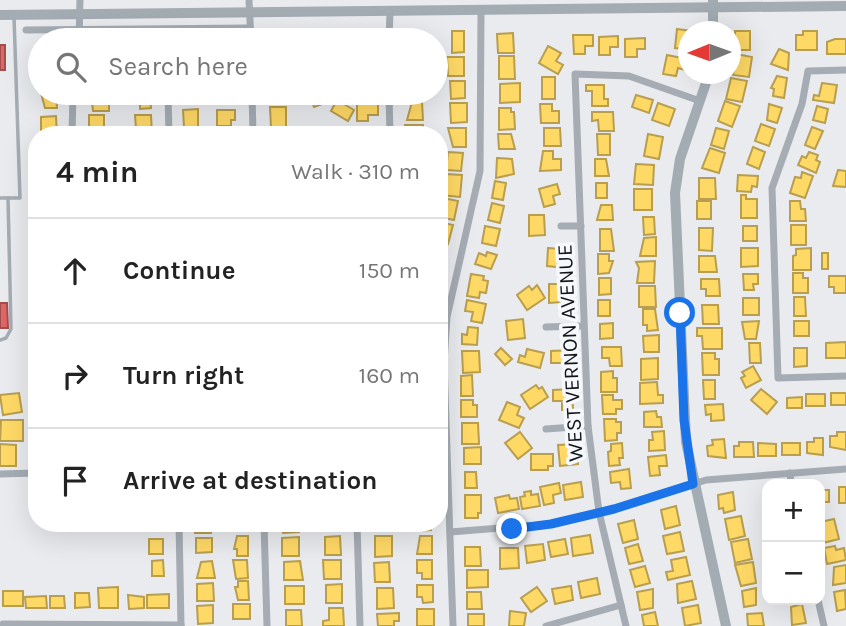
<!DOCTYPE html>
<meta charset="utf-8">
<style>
:root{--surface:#fff;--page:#f6f6f6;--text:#222;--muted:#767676;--line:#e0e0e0}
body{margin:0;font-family:Karla,sans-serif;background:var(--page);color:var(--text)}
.controls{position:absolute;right:21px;bottom:21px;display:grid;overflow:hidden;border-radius:14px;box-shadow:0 7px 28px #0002}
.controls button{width:63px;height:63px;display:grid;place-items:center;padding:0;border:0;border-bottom:2px solid var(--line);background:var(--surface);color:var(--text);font:35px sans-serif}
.compass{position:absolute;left:678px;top:21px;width:63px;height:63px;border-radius:50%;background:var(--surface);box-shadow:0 7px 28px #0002;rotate:269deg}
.stop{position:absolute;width:21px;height:21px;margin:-16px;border:5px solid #1a73e8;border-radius:50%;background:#fff}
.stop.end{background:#1a73e8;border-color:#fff;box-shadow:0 2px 7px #0008}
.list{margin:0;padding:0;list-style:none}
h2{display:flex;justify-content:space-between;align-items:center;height:91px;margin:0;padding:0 28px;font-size:30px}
h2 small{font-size:23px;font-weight:400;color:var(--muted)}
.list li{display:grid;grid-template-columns:46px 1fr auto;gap:21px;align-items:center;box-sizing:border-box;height:105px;padding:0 28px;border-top:2px solid var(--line)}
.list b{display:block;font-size:26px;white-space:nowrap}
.list em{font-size:23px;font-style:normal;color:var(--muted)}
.icon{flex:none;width:38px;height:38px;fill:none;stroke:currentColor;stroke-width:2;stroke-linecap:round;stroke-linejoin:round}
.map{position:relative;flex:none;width:846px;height:626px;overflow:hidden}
.search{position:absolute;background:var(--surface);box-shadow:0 7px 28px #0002;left:28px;top:28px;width:420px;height:77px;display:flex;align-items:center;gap:18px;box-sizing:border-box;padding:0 24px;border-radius:38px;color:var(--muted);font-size:26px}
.panel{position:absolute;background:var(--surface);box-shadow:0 7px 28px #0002;left:28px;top:126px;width:420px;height:406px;border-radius:28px}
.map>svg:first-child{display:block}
.homes{fill:#ffd966;stroke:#b89e4e;stroke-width:2}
.shops{fill:#e06666;stroke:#a34e4e;stroke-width:2}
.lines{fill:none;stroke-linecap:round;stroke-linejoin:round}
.lane{stroke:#a5acb4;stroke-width:3.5}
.street{stroke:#a5acb4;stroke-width:7}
.secondary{stroke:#a3abb3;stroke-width:10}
.route{stroke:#1a73e8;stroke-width:9}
.labels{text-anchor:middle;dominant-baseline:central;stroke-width:7;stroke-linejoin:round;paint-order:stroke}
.street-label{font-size:21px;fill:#141517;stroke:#f5f8fc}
</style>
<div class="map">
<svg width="846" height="626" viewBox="0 0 846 626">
<rect width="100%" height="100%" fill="#e9ebee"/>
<g class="homes">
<path d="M677 29 692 31 688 32V49L675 48Z"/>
<path d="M452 31H464V52L452 53Z"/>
<rect x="735" y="31" width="15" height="19"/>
<path d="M803 31H817V50H796V35H803Z"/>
<rect x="269" y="33" width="14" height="7"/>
<path d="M513 33 514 53H498L497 34Z"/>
<rect x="405" y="34" width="16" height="6"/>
<path d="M573 35H593V46H585V54H574Z"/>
<path d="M618 36V47H610V55H599V37Z"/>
<path d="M645 38V49H637V57H625V39Z"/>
<path d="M835 39H846V54H827V42Z"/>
<path d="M548 46 561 53 556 61 563 65 558 74 539 63Z"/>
<path d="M779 49 789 53 788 70 771 64Z"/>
<path d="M736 54 752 57 749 77 733 75Z"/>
<path d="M667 55 687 59 685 70 678 68 676 76 663 74Z"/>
<path d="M499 56H514L515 79H499Z"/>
<path d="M447 57H464V76H448Z"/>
<path d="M777 76 787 78 784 98 773 96 774 89 771 88Z"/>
<rect x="542" y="77" width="13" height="22"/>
<path d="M731 78 747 81 742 102 726 99Z"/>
<path d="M450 81H465V98L451 99Z"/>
<path d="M520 83V102L500 103V84Z"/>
<path d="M822 83 837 85 834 103 813 100 814 95 819 96Z"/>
<path d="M586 85H604V99H608V106H592V91H586Z"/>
<path d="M41 93H56L57 108H45Z"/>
<path d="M91 93H109V111H93Z"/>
<path d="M150 93 151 108 140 109V102L135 103V94Z"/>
<rect x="184" y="93" width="11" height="10"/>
<rect x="220" y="93" width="16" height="11"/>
<path d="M270 93H282L283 103H270Z"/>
<path d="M309 93H328L331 101 314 107Z"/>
<path d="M636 95 653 100 649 113 632 107Z"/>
<path d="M337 100 354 110 348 121 331 111Z"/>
<path d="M725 101 740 106 732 127 718 121Z"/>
<path d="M378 102V115H368V121H357V103Z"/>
<path d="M412 102H422L423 120H407Z"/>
<path d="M450 103H467V122L451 123Z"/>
<path d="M658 103 675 109 669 126 652 120Z"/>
<path d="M540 104H552V111H559V123H541Z"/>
<path d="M769 104 782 108 777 123 767 120Z"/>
<path d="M817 106 828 109 825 123 813 120Z"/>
<path d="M270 107H286V127L271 128Z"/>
<path d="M499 108H511V112H514L515 129 499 130Z"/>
<path d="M198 109V127H184L183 110Z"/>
<path d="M217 110H235V120H231V126H217Z"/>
<path d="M592 112H613L614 131H599L598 120 592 121Z"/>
<rect x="89" y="115" width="15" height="15"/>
<path d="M135 115H151L152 134H141V129H136Z"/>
<path d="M56 116 57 135H41V117Z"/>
<path d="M761 124 775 129 769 146 755 141Z"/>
<rect x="405" y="125" width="18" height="10"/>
<path d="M812 127 823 131 815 149 805 145Z"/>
<path d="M448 128H466V147H453Z"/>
<path d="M544 128H560L561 146H544Z"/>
<path d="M716 128 729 131 724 149 711 145Z"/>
<path d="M498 134H511L515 149H499Z"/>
<path d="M597 134H610V155H598Z"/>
<path d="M648 134 663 137 659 159 644 156Z"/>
<path d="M753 147 765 152 759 169 747 164Z"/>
<path d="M710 148 725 153 719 173 702 168Z"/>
<path d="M543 151H553V159H561V170L540 171Z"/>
<path d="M448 152 463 153 461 171 446 170Z"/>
<path d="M809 152 818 155 816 160 820 162 816 173 798 165 802 156 806 158Z"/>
<path d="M497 158 512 159 514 174 496 178Z"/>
<path d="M595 159H606L609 176H595Z"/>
<path d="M636 164 654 165 653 185 634 184Z"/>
<path d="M838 170 846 171V187L833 186Z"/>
<path d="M802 172 813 176 805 198 790 193 795 177 801 178Z"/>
<path d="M446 174 462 175 460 197 440 195Z"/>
<path d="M738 175 758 176 757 187 752 186 751 192 737 191Z"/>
<path d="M699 178H715L716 199H699Z"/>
<path d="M495 181 506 183 503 200 492 198Z"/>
<rect x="596" y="183" width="11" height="15"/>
<path d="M557 184 560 194 553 196 555 204 544 207 539 189Z"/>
<rect x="634" y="189" width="18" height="21"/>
<path d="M741 195H746V199H757V218H741Z"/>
<path d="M443 198 458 201 454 220 444 218 446 212 440 210Z"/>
<rect x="697" y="201" width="14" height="18"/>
<path d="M790 201H800L801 209H805L806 221H790Z"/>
<path d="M492 203 504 206 500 223 488 220Z"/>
<path d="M601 205H612L613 220H597Z"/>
<path d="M529 215H544L545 235 529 236Z"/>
<path d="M643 217H654L655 234 644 235Z"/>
<path d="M439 222 453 225 448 244 439 242Z"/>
<rect x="791" y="225" width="15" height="20"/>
<path d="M485 226 500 229 496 246 482 243Z"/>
<rect x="743" y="226" width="14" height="15"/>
<path d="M699 228H713L712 251 699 250Z"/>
<path d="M600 229H611L614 251H600Z"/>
<path d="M656 237V256H640L644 238Z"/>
<path d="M548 248 560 249 559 257H567L566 268 547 266Z"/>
<path d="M741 248H758V266L741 267Z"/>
<path d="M811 248V270H793V256L796 255V249Z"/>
<path d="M487 252 497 255 491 269 475 264 479 253 486 256Z"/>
<rect x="822" y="253" width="6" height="16"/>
<path d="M598 254H609V261H613L609 273 598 274Z"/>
<path d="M699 256H715L717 272H699Z"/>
<path d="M655 261 654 283H637L639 268 636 262Z"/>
<path d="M793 273H803V278H808V293H793Z"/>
<path d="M471 274 484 276 483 280 488 281 486 293 480 292 479 298 467 296Z"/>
<path d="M743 274H758V284H753L754 290H744Z"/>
<path d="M829 276H846V293H834V287H829Z"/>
<path d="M599 278H611V294L599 295Z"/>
<path d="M701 279H719L720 296H706V289H701Z"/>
<path d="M549 284H568V295H560L561 302 549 303Z"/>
<path d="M537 285 545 298 527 310 517 295 529 286 532 290Z"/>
<path d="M639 286H655L656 307H639Z"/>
<path d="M794 297H805L806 316H794Z"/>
<rect x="743" y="298" width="16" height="17"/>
<path d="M467 300 486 304 482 323 471 321 473 312 465 311Z"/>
<rect x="598" y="300" width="12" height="16"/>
<path d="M702 305H718L719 324H703Z"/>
<path d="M643 309H655L658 330 647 331V325H643Z"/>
<path d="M523 319 525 338 508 340 506 321Z"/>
<path d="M759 321 756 339H745L742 322Z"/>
<rect x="794" y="321" width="15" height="15"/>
<path d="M613 323V338L600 339V324Z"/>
<path d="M468 327 478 328 477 345 462 344V334L467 335Z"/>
<path d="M697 328H722V349H703L702 336H697Z"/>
<path d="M659 335V352H644L643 336Z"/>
<path d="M846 342V358H826V343Z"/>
<path d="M749 343H760L761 363H750Z"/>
<path d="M602 347H621L622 366H610L609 358H602Z"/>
<path d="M501 348 512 359 505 365 495 354Z"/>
<path d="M794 348H807V366L794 367Z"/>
<path d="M527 349 544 353 540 368 518 362 520 355 525 357Z"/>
<path d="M573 350V363H551V351Z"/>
<path d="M462 351H479L480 372 463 373Z"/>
<path d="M702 353H715V359H719V375H703Z"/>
<path d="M658 358V379L641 380V359Z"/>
<path d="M753 366 761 380 746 388 741 378 745 376 742 372Z"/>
<path d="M613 371V378H617V392H601V372Z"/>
<path d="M472 375 473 396H461V376Z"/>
<path d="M703 380H715V399H704Z"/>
<path d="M657 382 658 395H663V403L640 404V383Z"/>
<path d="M536 385 539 389 542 387 548 397 530 409 521 395Z"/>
<path d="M572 389 573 409 562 410V401H553V390Z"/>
<path d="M761 389 777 402 767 414 751 400Z"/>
<path d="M19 393 22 412 3 415 0 395Z"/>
<rect x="831" y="393" width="15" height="12"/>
<rect x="806" y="394" width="19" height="12"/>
<path d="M602 395H613V400H622V409H616V414H603Z"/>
<path d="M802 397V408H787V398Z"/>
<path d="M461 400H473V405H477V417H461Z"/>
<path d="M507 402 520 407 517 415 524 418 519 428 499 420Z"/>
<path d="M723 404 724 420 711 421V414L706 415 705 405Z"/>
<path d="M656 411 657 417H661L662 427H644V412Z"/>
<path d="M604 419H616V422H621V433H617V440L605 441Z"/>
<path d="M1 420H23V441H0Z"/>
<path d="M462 423H478L479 444H462Z"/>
<path d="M664 431 665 450 649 451V440H653L652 432Z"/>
<path d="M520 432 532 448 518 459 505 443Z"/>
<path d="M837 432H846V450L830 447V436H837Z"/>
<path d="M814 438H823V455L807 453V442H814Z"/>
<path d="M724 439 726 458 708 456 707 446 713 445 712 440Z"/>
<path d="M739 442H753L754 457H734V446H739Z"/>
<path d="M622 443 623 458H619L620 465 609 466 608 452 611 451V444Z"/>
<path d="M758 443 776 444V456H758Z"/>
<rect x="782" y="443" width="18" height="12"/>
<path d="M0 444 16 445V466H0Z"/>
<path d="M576 444 578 464 560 466 558 445Z"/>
<path d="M481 447V464H464V448Z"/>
<path d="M531 454H553V466H548V470H531Z"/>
<path d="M666 455 667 466H659L660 475 650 476 648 457Z"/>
<path d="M629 469 631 488 621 489 620 482 611 483 610 472Z"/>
<path d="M465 472H476L477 488H465Z"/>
<path d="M581 482 583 497 565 500 563 485Z"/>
<path d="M559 483 561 493 553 495 554 503 544 505 540 487Z"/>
<rect x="839" y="487" width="7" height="16"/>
<rect x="820" y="490" width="9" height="12"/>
<path d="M531 491V495L538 494 540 506 522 509 520 497 525 496 524 492Z"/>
<path d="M733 492 735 510 724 513 723 508 719 509 718 495Z"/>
<path d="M465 495H481V513H478V518H465Z"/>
<path d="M509 495 510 499 517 498 519 509 498 513 495 498Z"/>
<path d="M676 506 680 525 665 529 661 510Z"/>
<path d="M741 516 745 536 729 540 725 519Z"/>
<path d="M834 519 839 539 823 543 820 522Z"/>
<path d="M634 520 638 539 623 543 618 524Z"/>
<path d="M145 523H161V528L145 529Z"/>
<rect x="195" y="523" width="16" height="10"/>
<rect x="232" y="523" width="14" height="6"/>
<path d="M283 523H299V532L283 533Z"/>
<rect x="324" y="523" width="16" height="8"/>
<path d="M375 523H391V525H387V531H375Z"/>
<path d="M415 523H431V530L415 531Z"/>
<path d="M680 532 684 551 667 554 663 536Z"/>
<path d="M590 535 593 553 573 556 571 538Z"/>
<path d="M237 536H248V556H237V549H234Z"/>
<path d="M340 536 341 555H325V537Z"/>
<path d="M375 536H392V556L375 557Z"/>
<path d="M420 536H432V554H417Z"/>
<path d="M299 537V556H282V538Z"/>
<path d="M196 538H212V552L196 553Z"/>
<rect x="149" y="539" width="14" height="15"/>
<path d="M565 539 568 554 551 557 548 542Z"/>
<path d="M748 539 752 559 735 563 731 542Z"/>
<path d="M543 544 545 560 527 563 525 546Z"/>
<path d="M638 544 643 561 629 564 625 548Z"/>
<path d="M835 546 836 550 844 548 846 560 827 564 824 548Z"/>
<path d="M465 547H480L481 566H465Z"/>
<path d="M500 548H518L519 568 500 569Z"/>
<path d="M686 557 690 575 668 580 666 572 673 571 671 560Z"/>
<path d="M163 560 164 576H152V561Z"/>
<path d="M233 560H247L248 578 236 579Z"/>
<path d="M323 560H341V579H324Z"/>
<path d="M417 560H432V579H422V573H417Z"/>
<path d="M212 561 215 578H197L201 562Z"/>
<path d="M300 561 303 580H284V562Z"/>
<path d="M389 562 390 582H375L374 563Z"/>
<path d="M753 562 756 583 741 586 735 565Z"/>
<path d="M846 565V583L833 585 834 567Z"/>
<path d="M645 566 650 583 635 587 630 570Z"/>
<path d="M467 570H488V587L467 588Z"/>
<path d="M597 578 600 594 581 598 578 582Z"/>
<path d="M238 581H248L249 600H238L235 587H238Z"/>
<path d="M692 581 696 599 678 603 677 584Z"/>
<path d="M213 583 214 601H197V584Z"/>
<path d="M342 584V603H326V585Z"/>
<path d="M417 585H433V602L423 603 422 597H417Z"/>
<rect x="285" y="586" width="19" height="18"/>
<path d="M571 586 573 600 555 604 552 589Z"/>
<path d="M118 587V608H99L98 588Z"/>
<path d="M537 587 547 601 531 612 521 598Z"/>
<path d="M377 588H393L394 608 377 609Z"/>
<path d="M756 588V605L744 607 742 591Z"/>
<path d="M653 589V608L640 610 637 592Z"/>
<path d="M845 590 846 609 837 611 834 592Z"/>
<rect x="3" y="591" width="20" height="15"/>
<path d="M467 592H481L482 609H467Z"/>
<path d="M75 593H89L90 607 75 608Z"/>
<path d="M169 594V608H147V595Z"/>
<path d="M128 595 144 597V608L129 609Z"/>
<path d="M46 596 47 608H26L25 597Z"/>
<path d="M50 596H64L65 608H50Z"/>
<rect x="233" y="604" width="17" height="15"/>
<path d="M802 604 806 623 792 625 791 607Z"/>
<path d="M213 605V623L198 624 197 606Z"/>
<path d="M698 605 701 623 685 626 682 608Z"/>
<path d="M329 608H343L344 626H323V621L329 620Z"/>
<rect x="417" y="609" width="17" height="17"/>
<path d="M286 610H301L302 626H286Z"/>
<path d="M510 611 526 613 524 626H509Z"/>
<path d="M655 612 658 626H644L642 615Z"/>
<path d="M399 613V621H394V626H378L377 614Z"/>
<path d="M762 613 764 626H748L747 614Z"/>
<rect x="468" y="614" width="16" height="12"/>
</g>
<g class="shops">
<rect x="0" y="45" width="5" height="25"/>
<path d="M0 303H7L8 328H0Z"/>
</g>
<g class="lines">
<g class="lane">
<path d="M0 198H8L11 329 6 338 0 340"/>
<path d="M8 198H20L14 17"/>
</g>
<g class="street">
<path d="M249 0 251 40"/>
<path d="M26 30 250 28"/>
<path d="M79 40 80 0"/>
<path d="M389 40 390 12"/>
<path d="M846 70 808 71 802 104 772 188 778 378 846 376"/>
<path d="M168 93 169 135"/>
<path d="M252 93 253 135"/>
<path d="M389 93 390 135"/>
<path d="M72 135 73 93"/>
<path d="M561 226H581"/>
<path d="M546 327 582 326"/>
<path d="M546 429 588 426"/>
<path d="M790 473 791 484"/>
<path d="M0 474 37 473"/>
<path d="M179 523 181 626"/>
<path d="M264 523 267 626"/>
<path d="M357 523 360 626"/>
<path d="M450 532 551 524 614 509 706 480 846 469"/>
<path d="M818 600 824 626"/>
<path d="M3 624 181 625"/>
<path d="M453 626 444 362 447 317 480 171 481 11"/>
<path d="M546 626 621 605"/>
<path d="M626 626 599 512 588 426 575 74 629 76 700 101"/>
</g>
<g class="secondary">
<path d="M713 0V32"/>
<path d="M0 15 846 6"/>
<path d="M709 74 680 159 675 193 686 442 726 626"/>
</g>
</g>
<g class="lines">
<path class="route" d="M512 529 551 524 614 509 693 484 684 420 680 313"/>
</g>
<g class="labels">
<g class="street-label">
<text transform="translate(570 353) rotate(-93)">WEST VERNON AVENUE</text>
</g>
</g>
</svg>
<div class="controls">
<button>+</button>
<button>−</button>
</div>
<svg class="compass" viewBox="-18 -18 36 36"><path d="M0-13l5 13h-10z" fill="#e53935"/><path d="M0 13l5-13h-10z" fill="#767676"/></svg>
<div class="stop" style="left:680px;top:313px"></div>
<div class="stop end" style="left:512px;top:529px"></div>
<div class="search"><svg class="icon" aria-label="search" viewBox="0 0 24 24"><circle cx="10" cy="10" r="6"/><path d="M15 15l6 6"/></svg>Search here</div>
<section class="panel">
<h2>4 min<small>Walk · 310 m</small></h2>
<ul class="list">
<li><svg class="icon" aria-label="ahead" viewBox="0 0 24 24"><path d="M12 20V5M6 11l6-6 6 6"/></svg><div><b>Continue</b></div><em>150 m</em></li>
<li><svg class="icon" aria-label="right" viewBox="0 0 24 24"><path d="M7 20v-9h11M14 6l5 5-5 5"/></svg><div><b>Turn right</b></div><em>160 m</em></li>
<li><svg class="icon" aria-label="arrive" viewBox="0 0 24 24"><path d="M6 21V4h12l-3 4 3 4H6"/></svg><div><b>Arrive at destination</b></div></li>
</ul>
</section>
</div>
